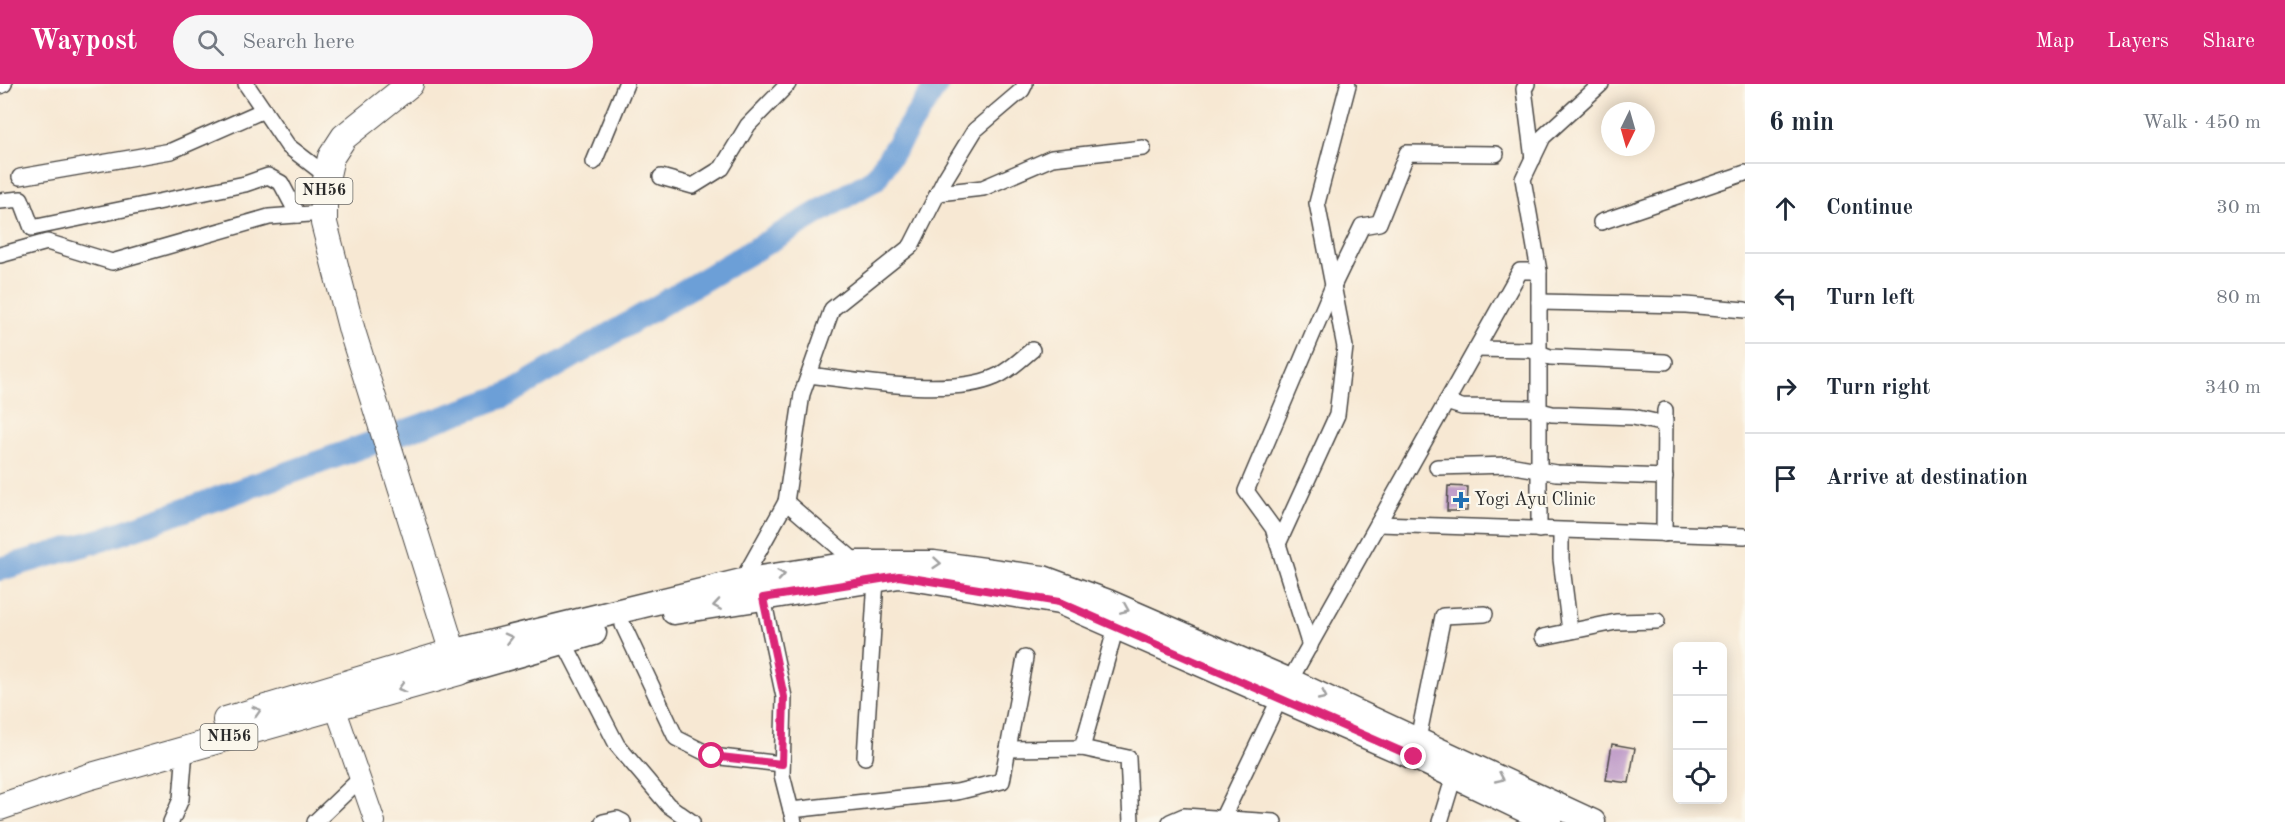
<!DOCTYPE html>
<meta charset="utf-8">
<style>
:root{--surface:#fff;--page:#f6f6f7;--text:#1f2937;--muted:#747a83;--line:#e0e1e3;--accent:#db2777}
body{margin:0;font-family:"Old Standard TT",serif;background:var(--page);color:var(--text)}
.controls{position:absolute;right:18px;bottom:18px;display:grid;overflow:hidden;border-radius:9px;box-shadow:0 3px 15px #0003}
.controls button{width:54px;height:54px;display:grid;place-items:center;padding:0;border:0;border-bottom:2px solid var(--line);background:var(--surface);color:var(--text);font:30px sans-serif}
.compass{position:absolute;left:1601px;top:18px;width:54px;height:54px;border-radius:50%;background:var(--surface);box-shadow:0 3px 15px #0003;rotate:185deg}
.stop{position:absolute;width:18px;height:18px;margin:-14px;border:4px solid #db2777;border-radius:50%;background:#fff}
.stop.end{background:#db2777;border-color:#fff;box-shadow:0 2px 6px #0008}
.list{margin:0;padding:0;list-style:none}
h2{display:flex;justify-content:space-between;align-items:center;height:78px;margin:0;padding:0 24px;font-size:26px}
h2 small{font-size:20px;font-weight:400;color:var(--muted)}
.list li{display:grid;grid-template-columns:39px 1fr auto;gap:18px;align-items:center;box-sizing:border-box;height:90px;padding:0 24px;border-top:2px solid var(--line)}
.list b{display:block;font-size:22px;white-space:nowrap}
.list em{font-size:20px;font-style:normal;color:var(--muted)}
.icon{flex:none;width:33px;height:33px;fill:none;stroke:currentColor;stroke-width:2;stroke-linecap:round;stroke-linejoin:round}
.map{position:relative;flex:none;width:1745px;height:738px;overflow:hidden}
header{display:flex;align-items:center;gap:36px;box-sizing:border-box;height:84px;padding:0 30px;background:var(--accent);color:#fff}
header strong{font-size:28px}
nav{display:flex;gap:33px;margin-inline-start:auto;font-size:21px}
.search{width:420px;height:54px;background:var(--page);display:flex;align-items:center;gap:15px;box-sizing:border-box;padding:0 21px;border-radius:33px;color:var(--muted);font-size:22px}
main{display:flex}
aside{flex:1;background:var(--surface)}
.map>svg:first-child{display:block}
.lines{fill:none;stroke-linecap:round;stroke-linejoin:round}
.river{stroke:#6c9fd7;stroke-width:24}
.building{fill:#bd99c7}
.minor-casing{stroke:#4a4744;stroke-width:18}
.tertiary-casing{stroke:#4a4744;stroke-width:22}
.primary-casing{stroke:#4a4744;stroke-width:27}
.trunk-casing{stroke:#4a4744;stroke-width:28}
.minor{stroke:#fff;stroke-width:15}
.tertiary{stroke:#fff;stroke-width:20}
.primary{stroke:#fff;stroke-width:24}
.trunk{stroke:#fff;stroke-width:26}
.oneway{stroke:#a0a0a0}
.route{stroke:#db2777;stroke-width:8}
.poi-dot{fill:#1f6fb2;stroke:#fbf7ec;stroke-width:2}
.labels{text-anchor:middle;dominant-baseline:central;stroke-width:4.5;stroke-linejoin:round;paint-order:stroke}
.shield{fill:#fbf7ec;stroke:#696865;stroke-width:1.5}
.shield-label{font-size:16px;font-weight:bold;fill:#2b2b2b}
.poi-label{font-size:18px;fill:#2b2b2b;stroke:#fbf7ec;text-anchor:start}
</style>
<header>
<strong>Waypost</strong>
<div class="search"><svg class="icon" aria-label="search" viewBox="0 0 24 24"><circle cx="10" cy="10" r="6"/><path d="M15 15l6 6"/></svg>Search here</div>
<nav><a>Map</a><a>Layers</a><a>Share</a></nav>
</header>
<main>
<div class="map">
<svg width="1745" height="738" viewBox="0 0 1745 738">
<rect width="100%" height="100%" fill="#fbf7ec"/>
<filter id="ink" filterUnits="userSpaceOnUse"><feTurbulence type="fractalNoise" baseFrequency=".0167" numOctaves="2"/><feDisplacementMap in="SourceGraphic" scale="12" xChannelSelector="R" yChannelSelector="G"/><feConvolveMatrix kernelMatrix="1 2 1 2 8 2 1 2 1" color-interpolation-filters="sRGB"/></filter>
<filter id="wash" filterUnits="userSpaceOnUse"><feTurbulence type="fractalNoise" baseFrequency=".008" numOctaves="4" result="noise"/><feDisplacementMap in="SourceGraphic" scale="24" xChannelSelector="R" yChannelSelector="G"/><feGaussianBlur stdDeviation="1.35" result="paint"/><feColorMatrix in="noise" values="0 0 0 0 0 0 0 0 0 0 0 0 0 0 0 0 0 1.4 0 .05"/><feComposite in="paint" operator="in"/></filter>
<g filter="url(#wash)">
<rect width="100%" height="100%" fill="#f7e8d3"/>
<g class="lines">
<path class="river" d="M0 485 104 455 507 311 875 95 937 0"/>
</g>
<g id="blocks">
<g class="building">
<path d="M1448 402 1468 403 1467 427H1447Z"/>
<path d="M1612 660 1635 664 1629 699 1606 696Z"/>
</g>
</g>
</g>
<g filter="url(#ink)">
<use href="#blocks" fill-opacity="0" stroke="#4a4744" stroke-width="1.5"/>
<g class="lines">
<defs>
<g id="minor">
<path d="M246 0 288 62 327 92"/>
<path d="M1527 0 1524 5 1533 75"/>
<path d="M0 2 4 0"/>
<path d="M594 78 626 0"/>
<path d="M20 93 171 67 264 26"/>
<path d="M661 93 693 102 722 84 748 41 788 0"/>
<path d="M938 109 983 104 1052 74 1143 64"/>
<path d="M0 117 21 115 32 144 245 100 268 92 281 99 298 131"/>
<path d="M1601 138 1745 89"/>
<path d="M0 171 47 158 112 178 269 133 324 129"/>
<path d="M1539 218 1686 221 1745 226"/>
<path d="M1476 265 1531 266 1550 273 1665 278"/>
<path d="M809 291C858 297 950 313 995 293 1008 288 1021 275 1032 266"/>
<path d="M1446 318 1462 323 1529 324 1552 330 1633 333 1665 340"/>
<path d="M1437 383 1509 381 1556 389 1665 393"/>
<path d="M786 418 802 310 832 225 911 162 945 95 975 46 1022 6 1025 0"/>
<path d="M1378 440 1745 452"/>
<path d="M1539 446V187L1523 95 1543 53 1601 0"/>
<path d="M1561 447V475L1570 547"/>
<path d="M1664 450 1665 326"/>
<path d="M1278 460 1337 331 1345 263 1317 119 1348 1"/>
<path d="M742 497 786 418 857 479"/>
<path d="M763 514 784 613 782 691 794 738"/>
<path d="M623 541 676 654 712 672 782 680"/>
<path d="M1543 553 1616 538 1657 537"/>
<path d="M564 558 617 661 668 721 692 738"/>
<path d="M1310 562 1273 444 1246 407 1333 202 1362 142 1379 139 1407 69 1496 70"/>
<path d="M1418 655 1443 532 1485 530"/>
<path d="M1082 664 1116 543"/>
<path d="M1008 665 1082 664 1128 674 1131 738"/>
<path d="M865 673 876 495"/>
<path d="M791 726 957 708 1002 697 1025 574"/>
<path d="M1222 735 1280 614 1520 187H1539"/>
<path d="M171 738 181 715 185 666"/>
<path d="M315 738 360 695"/>
<path d="M603 738 617 735 623 738"/>
<path d="M1170 738 1184 732 1274 738"/>
<path d="M1440 738 1454 692"/>
</g>
<path id="tertiary" d="M335 623 375 738"/>
<g id="primary">
<path d="M674 528 899 492 1059 518 1427 679 1550 738"/>
<path d="M452 568 742 497 857 479H934L1043 494 1108 518 1290 597 1593 738"/>
<path d="M459 588 594 549"/>
</g>
<g id="trunk">
<path d="M226 636 452 568"/>
<path d="M0 723 88 693 459 588 352 247 324 139V105L331 73 344 53 410 0"/>
</g>
</defs>
<use href="#minor" class="minor-casing"/>
<use href="#tertiary" class="tertiary-casing"/>
<use href="#primary" class="primary-casing"/>
<use href="#trunk" class="trunk-casing"/>
<use href="#minor" class="minor"/>
<use href="#tertiary" class="tertiary"/>
<use href="#primary" class="primary"/>
<use href="#trunk" class="trunk"/>
</g>
<defs><path id="oneway-chevron" d="M-2-3.5L2.5 0L-2 3.5" fill="none" stroke-width="1.6" stroke-linecap="round" stroke-linejoin="round" transform="scale(1.5)"/></defs>
<g class="oneway">
<use href="#oneway-chevron" transform="translate(937 479) rotate(5)"/>
<use href="#oneway-chevron" transform="translate(781 491) rotate(-9)"/>
<use href="#oneway-chevron" transform="translate(717 521) rotate(171)"/>
<use href="#oneway-chevron" transform="translate(1125 525) rotate(23)"/>
<use href="#oneway-chevron" transform="translate(509 554) rotate(-14)"/>
<use href="#oneway-chevron" transform="translate(402 604) rotate(164)"/>
<use href="#oneway-chevron" transform="translate(1323 612) rotate(25)"/>
<use href="#oneway-chevron" transform="translate(257 627) rotate(-17)"/>
<use href="#oneway-chevron" transform="translate(1500 694) rotate(25)"/>
</g>
</g>
<g class="lines" filter="url(#ink)">
<path class="route" d="M712 672 782 680 784 613 763 514 899 492 1059 518 1414 673"/>
</g>
<path class="poi-dot" d="M1458 407h6v6h6v6h-6v6h-6v-6h-6v-6h6z"/>
<g class="labels">
<g class="shield">
<rect x="295.5" y="94" width="57" height="26" rx="4.5"/>
<rect x="200.5" y="640" width="57" height="26" rx="4.5"/>
</g>
<g class="shield-label">
<text x="324" y="107">NH56</text>
<text x="229" y="653">NH56</text>
</g>
<g class="poi-label">
<text x="1474" y="416">Yogi Ayu Clinic</text>
</g>
</g>
</svg>
<div class="controls">
<button>+</button>
<button>−</button>
<button><svg class="icon" aria-label="locate" viewBox="0 0 24 24"><circle cx="12" cy="12" r="6"/><path d="M12 2v4M12 18v4M2 12h4M18 12h4"/></svg></button>
</div>
<svg class="compass" viewBox="-18 -18 36 36"><path d="M0-13l5 13h-10z" fill="#e53935"/><path d="M0 13l5-13h-10z" fill="#747a83"/></svg>
<div class="stop" style="left:712px;top:672px"></div>
<div class="stop end" style="left:1414px;top:673px"></div>
</div>
<aside>
<h2>6 min<small>Walk · 450 m</small></h2>
<ul class="list">
<li><svg class="icon" aria-label="ahead" viewBox="0 0 24 24"><path d="M12 20V5M6 11l6-6 6 6"/></svg><div><b>Continue</b></div><em>30 m</em></li>
<li><svg class="icon" aria-label="left" viewBox="0 0 24 24"><path d="M17 20v-9H6M10 6l-5 5 5 5"/></svg><div><b>Turn left</b></div><em>80 m</em></li>
<li><svg class="icon" aria-label="right" viewBox="0 0 24 24"><path d="M7 20v-9h11M14 6l5 5-5 5"/></svg><div><b>Turn right</b></div><em>340 m</em></li>
<li><svg class="icon" aria-label="arrive" viewBox="0 0 24 24"><path d="M6 21V4h12l-3 4 3 4H6"/></svg><div><b>Arrive at destination</b></div></li>
</ul>
</aside>
</main>
